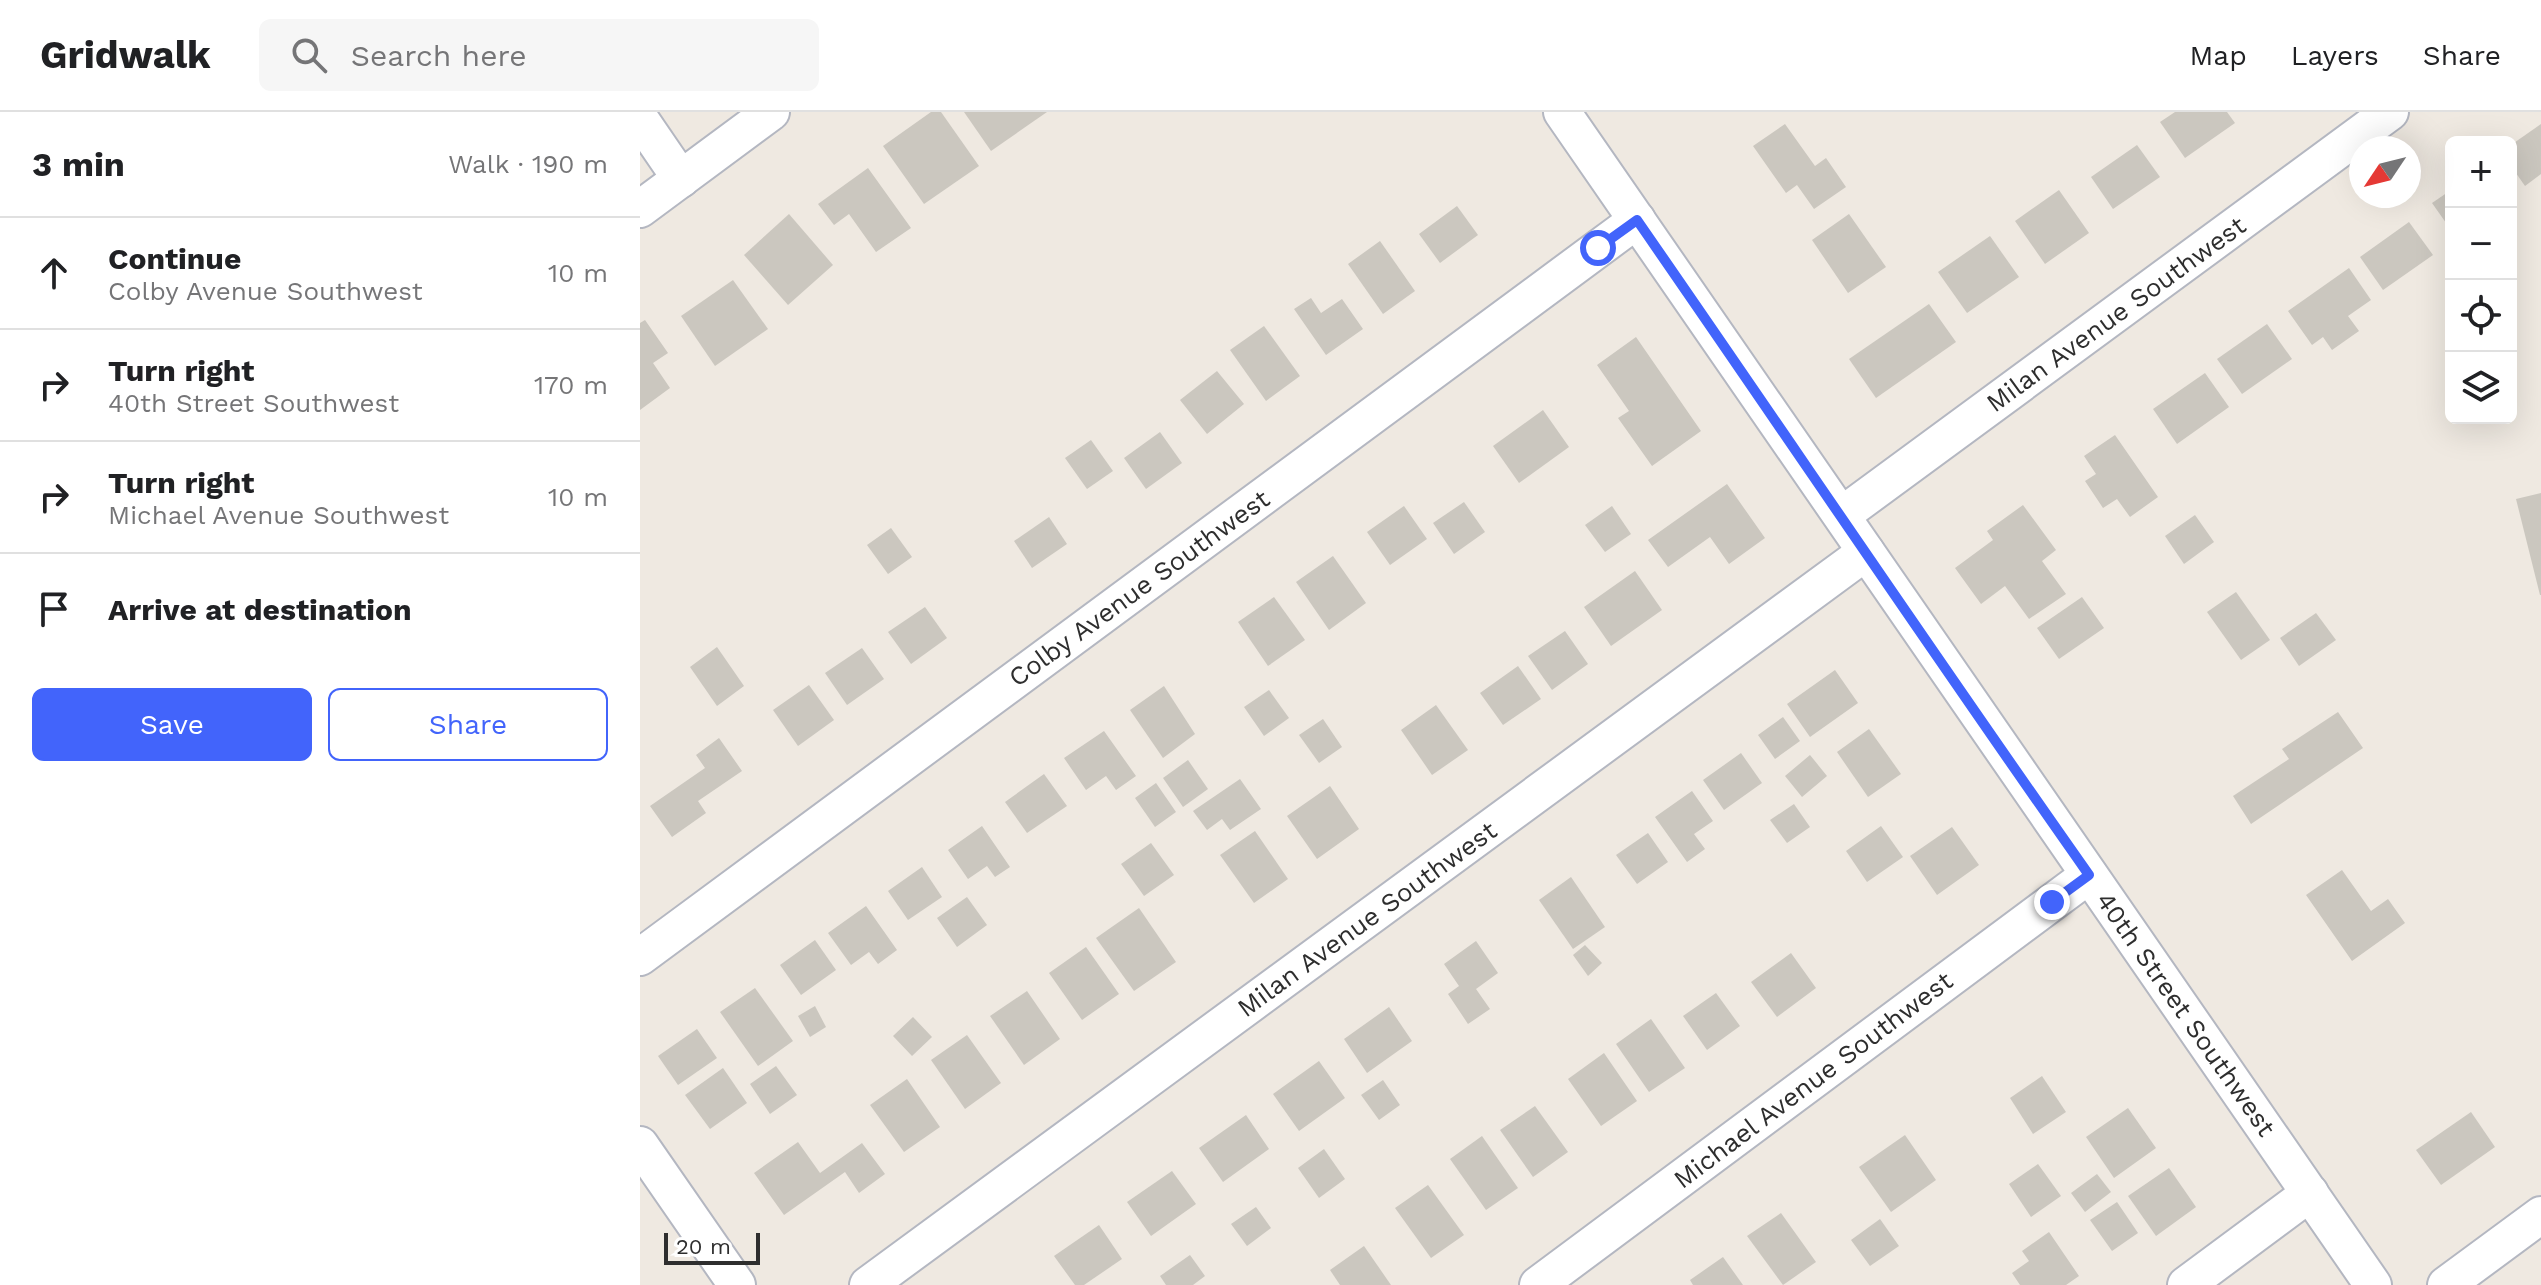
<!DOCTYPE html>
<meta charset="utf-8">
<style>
:root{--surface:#fff;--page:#f6f6f6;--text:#202124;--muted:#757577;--line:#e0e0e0;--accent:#4264fb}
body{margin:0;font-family:"Work Sans",sans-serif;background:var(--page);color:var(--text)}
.controls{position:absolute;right:24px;top:24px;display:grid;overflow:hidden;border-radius:12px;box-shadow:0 8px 32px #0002}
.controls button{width:72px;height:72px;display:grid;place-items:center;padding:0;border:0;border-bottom:2px solid var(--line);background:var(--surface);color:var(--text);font:40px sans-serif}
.compass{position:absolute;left:1709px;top:24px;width:72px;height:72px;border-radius:50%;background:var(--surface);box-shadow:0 8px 32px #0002;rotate:235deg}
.scale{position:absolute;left:24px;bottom:20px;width:96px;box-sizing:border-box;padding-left:8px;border:4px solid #2e2e2e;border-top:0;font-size:22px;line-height:28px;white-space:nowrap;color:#2e2e2e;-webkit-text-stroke:6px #fff;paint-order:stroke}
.stop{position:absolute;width:24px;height:24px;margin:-18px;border:6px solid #4264fb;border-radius:50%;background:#fff}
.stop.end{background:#4264fb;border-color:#fff;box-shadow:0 2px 8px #0008}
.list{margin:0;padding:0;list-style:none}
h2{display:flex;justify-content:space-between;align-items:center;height:104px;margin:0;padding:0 32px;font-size:34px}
h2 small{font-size:26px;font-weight:400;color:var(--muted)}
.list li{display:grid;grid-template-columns:52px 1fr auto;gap:24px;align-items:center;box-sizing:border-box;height:112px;padding:0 32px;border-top:2px solid var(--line)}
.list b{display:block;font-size:30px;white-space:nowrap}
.list p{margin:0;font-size:26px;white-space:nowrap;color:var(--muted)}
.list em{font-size:26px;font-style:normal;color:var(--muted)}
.actions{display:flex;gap:16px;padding:24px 32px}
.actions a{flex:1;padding:18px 0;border:2px solid var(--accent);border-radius:12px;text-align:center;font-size:28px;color:var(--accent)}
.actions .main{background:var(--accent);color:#fff}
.icon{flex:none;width:44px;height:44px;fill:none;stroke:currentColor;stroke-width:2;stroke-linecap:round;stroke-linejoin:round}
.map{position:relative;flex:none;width:1901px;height:1173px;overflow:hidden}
header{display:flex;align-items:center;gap:48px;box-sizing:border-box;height:112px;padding:0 40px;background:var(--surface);border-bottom:2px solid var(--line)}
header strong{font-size:38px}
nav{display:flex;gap:44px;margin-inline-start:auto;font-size:28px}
.search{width:560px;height:72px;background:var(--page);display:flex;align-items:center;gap:20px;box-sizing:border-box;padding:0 28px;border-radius:12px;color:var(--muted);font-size:30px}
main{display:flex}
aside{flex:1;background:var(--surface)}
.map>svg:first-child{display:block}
.building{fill:#cbc7bf}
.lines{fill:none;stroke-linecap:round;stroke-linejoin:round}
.minor-casing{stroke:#b4b7c1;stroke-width:40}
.minor{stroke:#fff;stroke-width:36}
.route{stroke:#4264fb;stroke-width:10}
.labels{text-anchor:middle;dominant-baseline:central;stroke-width:6;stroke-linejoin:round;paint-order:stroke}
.street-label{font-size:26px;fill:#2e2e2e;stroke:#fff}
</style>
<header>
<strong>Gridwalk</strong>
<div class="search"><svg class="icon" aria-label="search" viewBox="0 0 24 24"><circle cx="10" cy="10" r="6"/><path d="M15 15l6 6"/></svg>Search here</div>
<nav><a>Map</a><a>Layers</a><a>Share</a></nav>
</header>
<main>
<aside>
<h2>3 min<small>Walk · 190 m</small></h2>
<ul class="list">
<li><svg class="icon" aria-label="ahead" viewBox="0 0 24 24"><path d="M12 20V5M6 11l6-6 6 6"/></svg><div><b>Continue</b><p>Colby Avenue Southwest</p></div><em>10 m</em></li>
<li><svg class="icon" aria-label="right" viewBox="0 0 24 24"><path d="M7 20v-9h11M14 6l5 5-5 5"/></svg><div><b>Turn right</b><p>40th Street Southwest</p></div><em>170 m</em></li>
<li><svg class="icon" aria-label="right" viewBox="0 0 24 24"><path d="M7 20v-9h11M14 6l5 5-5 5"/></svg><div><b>Turn right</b><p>Michael Avenue Southwest</p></div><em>10 m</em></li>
<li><svg class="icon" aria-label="arrive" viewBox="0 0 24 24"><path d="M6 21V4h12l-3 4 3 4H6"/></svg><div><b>Arrive at destination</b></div></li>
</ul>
<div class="actions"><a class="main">Save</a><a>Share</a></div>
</aside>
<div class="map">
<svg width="1901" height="1173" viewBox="0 0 1901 1173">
<rect width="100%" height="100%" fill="#efe9e1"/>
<g class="building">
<path d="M291 0H301L339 54 284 92 243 34Z"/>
<path d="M324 0H407L351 39Z"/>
<path d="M1535 0H1587L1595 11 1545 46 1520 10Z"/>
<path d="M1145 12 1175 54 1186 46 1206 75 1174 97 1157 73 1146 81 1113 34Z"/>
<path d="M1901 12V62L1885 74 1871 54V33Z"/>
<path d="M1497 33 1520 65 1473 97 1451 65Z"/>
<path d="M228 56 271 116 236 140 209 102 194 113 178 92Z"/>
<path d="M1419 78 1449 121 1405 152 1375 109Z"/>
<path d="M1811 78V118L1792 91Z"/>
<path d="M817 94 838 123 800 151 779 122Z"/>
<path d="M149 102 193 153 148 193 104 143Z"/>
<path d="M1209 102 1246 155 1208 181 1172 128Z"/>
<path d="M1769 110 1793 143 1743 178 1720 145Z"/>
<path d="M1350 124 1379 165 1327 201 1298 160Z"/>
<path d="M740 129 775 179 743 202 708 152Z"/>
<path d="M1709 156 1731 188 1708 204 1719 219 1692 238 1683 225 1672 233 1648 199Z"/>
<path d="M93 168 128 217 75 254 41 204Z"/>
<path d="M671 186 681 201 702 187 723 217 686 243 654 197Z"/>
<path d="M1289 192 1316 230 1236 286 1209 247Z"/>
<path d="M5 208 28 241 13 251 30 276 0 298V211Z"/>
<path d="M1627 212 1652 247 1602 282 1577 247Z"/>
<path d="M624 214 660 264 626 289 590 238Z"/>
<path d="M996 225 1061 319 1012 354 978 306 989 299 957 253Z"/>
<path d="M577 259 604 292 567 322 540 288Z"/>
<path d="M1565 261 1589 295 1537 332 1513 297Z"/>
<path d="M903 298 929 335 879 371 853 334Z"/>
<path d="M520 320 542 351 506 377 484 346Z"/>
<path d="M1475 323 1518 385 1490 405 1477 387 1463 396 1445 369 1456 362 1444 344Z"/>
<path d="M451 328 473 359 447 377 425 346Z"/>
<path d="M1087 372 1125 426 1089 452 1070 425 1028 455 1008 428Z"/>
<path d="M1901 381V483H1900L1876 387Z"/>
<path d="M824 390 845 420 814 442 793 411Z"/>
<path d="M1383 393 1416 438 1402 449 1426 482 1389 507 1365 474 1341 492 1315 456 1353 428 1347 419Z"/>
<path d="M764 394 787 427 750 453 727 420Z"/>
<path d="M972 394 991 422 965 440 945 413Z"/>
<path d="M1555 403 1574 430 1544 452 1525 424Z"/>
<path d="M409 405 427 432 392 456 374 429Z"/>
<path d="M251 416 272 445 248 462 227 433Z"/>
<path d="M693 444 726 491 689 518 656 470Z"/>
<path d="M995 459 1022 498 971 534 944 495Z"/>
<path d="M1596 480 1630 528 1601 548 1567 500Z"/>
<path d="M634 485 665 528 628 554 598 510Z"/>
<path d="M1442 485 1464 516 1419 547 1397 516Z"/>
<path d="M285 495 307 526 271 552 248 520Z"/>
<path d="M1676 501 1696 528 1659 554 1640 526Z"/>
<path d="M925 519 948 552 912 578 888 544Z"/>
<path d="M77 535 104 574 77 594 50 555Z"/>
<path d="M222 536 244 567 207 593 185 561Z"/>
<path d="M878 554 901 587 863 613 840 581Z"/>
<path d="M1195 558 1218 591 1170 625 1147 592Z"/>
<path d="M169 573 194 608 158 634 133 598Z"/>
<path d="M524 574 555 622 523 646 490 598Z"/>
<path d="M629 578 649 606 624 624 604 595Z"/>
<path d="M796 593 828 638 792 663 761 618Z"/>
<path d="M1698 600 1723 636 1611 712 1593 684 1649 647 1642 637Z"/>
<path d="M1143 605 1160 629 1135 647 1118 623Z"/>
<path d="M683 607 702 635 679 651 659 623Z"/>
<path d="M1229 617 1261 662 1228 685 1197 640Z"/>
<path d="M464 619 496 664 476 678 466 664 446 678 424 646Z"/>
<path d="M79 626 102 659 58 689 66 701 32 725 10 694 65 656 56 643Z"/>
<path d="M1101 641 1122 671 1084 698 1063 668Z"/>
<path d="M1170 643 1187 664 1162 685 1145 664Z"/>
<path d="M548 648 568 677 543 695 523 666Z"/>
<path d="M404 662 427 694 387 721 365 690Z"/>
<path d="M600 667 621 697 590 718 582 707 567 718 553 699Z"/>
<path d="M516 671 536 700 515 715 495 686Z"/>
<path d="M690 674 719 717 677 747 647 704Z"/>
<path d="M1052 679 1073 709 1054 722 1065 737 1047 750 1015 705Z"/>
<path d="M1154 692 1170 715 1147 731 1130 708Z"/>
<path d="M342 714 370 755 355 765 347 754 328 767 308 738Z"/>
<path d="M1241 714 1263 745 1227 770 1206 739Z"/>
<path d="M1312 715 1339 753 1297 783 1270 744Z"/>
<path d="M615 719 648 767 614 791 580 743Z"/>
<path d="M1008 721 1028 750 997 772 976 743Z"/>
<path d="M511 731 534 763 504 784 481 752Z"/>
<path d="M282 755 302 785 268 808 248 779Z"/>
<path d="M1702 758 1731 799 1748 787 1765 811 1712 849 1666 783Z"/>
<path d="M931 765 965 815 933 837 899 788Z"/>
<path d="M327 785 347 813 317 835 297 806Z"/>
<path d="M226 794 257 838 238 852 229 840 211 853 188 821Z"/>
<path d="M499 796 536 850 494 879 456 826Z"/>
<path d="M175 828 196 858 161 883 140 853Z"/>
<path d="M836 829 858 861 836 877 850 897 828 912 808 882 819 874 804 852Z"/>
<path d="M945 833 962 851 948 864 933 843Z"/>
<path d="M446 835 479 882 442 908 409 861Z"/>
<path d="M1151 841 1176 876 1137 905 1111 870Z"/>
<path d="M115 876 153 929 118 954 80 900Z"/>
<path d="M387 879 420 927 384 953 350 904Z"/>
<path d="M1076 881 1100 914 1067 938 1043 904Z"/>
<path d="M175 894 186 915 170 925 158 904Z"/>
<path d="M749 895 772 929 727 961 704 927Z"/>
<path d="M273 905 292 925 272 944 253 924Z"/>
<path d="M1011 907 1045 956 1009 980 976 932Z"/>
<path d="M57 917 77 946 38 973 18 944Z"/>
<path d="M327 923 361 971 325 997 291 948Z"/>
<path d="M964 941 997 989 961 1014 928 967Z"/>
<path d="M679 949 705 986 659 1019 633 982Z"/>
<path d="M136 954 157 983 130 1002 110 972Z"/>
<path d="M83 956 107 991 70 1017 45 983Z"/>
<path d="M1402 964 1426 1000 1393 1022 1370 986Z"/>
<path d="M267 967 300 1015 264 1040 230 993Z"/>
<path d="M743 968 760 993 739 1008 721 983Z"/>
<path d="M895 994 928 1040 893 1065 860 1018Z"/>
<path d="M1488 996 1516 1036 1474 1066 1446 1025Z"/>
<path d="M1831 1000 1855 1035 1801 1073 1776 1038Z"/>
<path d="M606 1003 629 1037 583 1070 559 1036Z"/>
<path d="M1265 1023 1296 1068 1251 1100 1219 1055Z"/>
<path d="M842 1024 878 1076 846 1098 810 1047Z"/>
<path d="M158 1030 180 1061 222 1031 245 1062 219 1081 205 1060 144 1103 114 1061Z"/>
<path d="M684 1037 705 1067 679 1086 658 1056Z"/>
<path d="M1398 1052 1421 1084 1391 1105 1369 1072Z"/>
<path d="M1529 1056 1556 1095 1516 1124 1488 1084Z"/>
<path d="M532 1059 556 1092 511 1124 487 1090Z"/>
<path d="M1457 1062 1471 1080 1445 1100 1431 1081Z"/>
<path d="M788 1073 824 1123 791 1146 755 1096Z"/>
<path d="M1477 1090 1498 1121 1472 1139 1450 1108Z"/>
<path d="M616 1095 631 1116 607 1134 591 1112Z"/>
<path d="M1141 1101 1176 1150 1143 1173 1107 1124Z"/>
<path d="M1240 1107 1259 1134 1230 1154 1211 1128Z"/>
<path d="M459 1113 482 1147 444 1173H435L414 1144Z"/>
<path d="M1409 1120 1439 1164 1426 1173H1380L1372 1161 1389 1149 1382 1139Z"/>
<path d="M724 1134 751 1173H700L690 1158Z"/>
<path d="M550 1143 565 1164 553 1173H526L520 1164Z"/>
<path d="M1083 1145 1103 1173H1053L1050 1168Z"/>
</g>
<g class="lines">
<defs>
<g id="minor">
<path d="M922 0 1733 1173"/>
<path d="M0 7 41 67"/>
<path d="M0 97 131 0"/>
<path d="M1202 403 1750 0"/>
<path d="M0 845 997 108"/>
<path d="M0 1033 97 1173"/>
<path d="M228 1173 1226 440"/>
<path d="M898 1173 1449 763"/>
<path d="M1546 1173 1670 1081"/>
<path d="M1806 1173 1901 1103"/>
</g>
</defs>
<use href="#minor" class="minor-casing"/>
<use href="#minor" class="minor"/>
</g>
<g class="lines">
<path class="route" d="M958 136 997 108C1148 326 1296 546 1449 763L1412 790"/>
</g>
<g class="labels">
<g class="street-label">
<text transform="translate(1476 202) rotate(-36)">Milan Avenue Southwest</text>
<text transform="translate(499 476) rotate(-36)">Colby Avenue Southwest</text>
<text transform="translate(727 807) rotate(-36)">Milan Avenue Southwest</text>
<text transform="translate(1546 902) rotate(55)">40th Street Southwest</text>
<text transform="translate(1173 968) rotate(-37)">Michael Avenue Southwest</text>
</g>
</g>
</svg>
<div class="controls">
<button>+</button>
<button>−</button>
<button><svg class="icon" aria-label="locate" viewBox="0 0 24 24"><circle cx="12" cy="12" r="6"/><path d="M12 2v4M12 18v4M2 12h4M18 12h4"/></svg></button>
<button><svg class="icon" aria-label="layers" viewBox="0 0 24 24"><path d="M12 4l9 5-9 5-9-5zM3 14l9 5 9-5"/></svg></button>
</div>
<svg class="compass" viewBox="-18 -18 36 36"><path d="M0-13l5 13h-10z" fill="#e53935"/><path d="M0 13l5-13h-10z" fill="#757577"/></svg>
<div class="scale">20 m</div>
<div class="stop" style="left:958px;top:136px"></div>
<div class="stop end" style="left:1412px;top:790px"></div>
</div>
</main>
